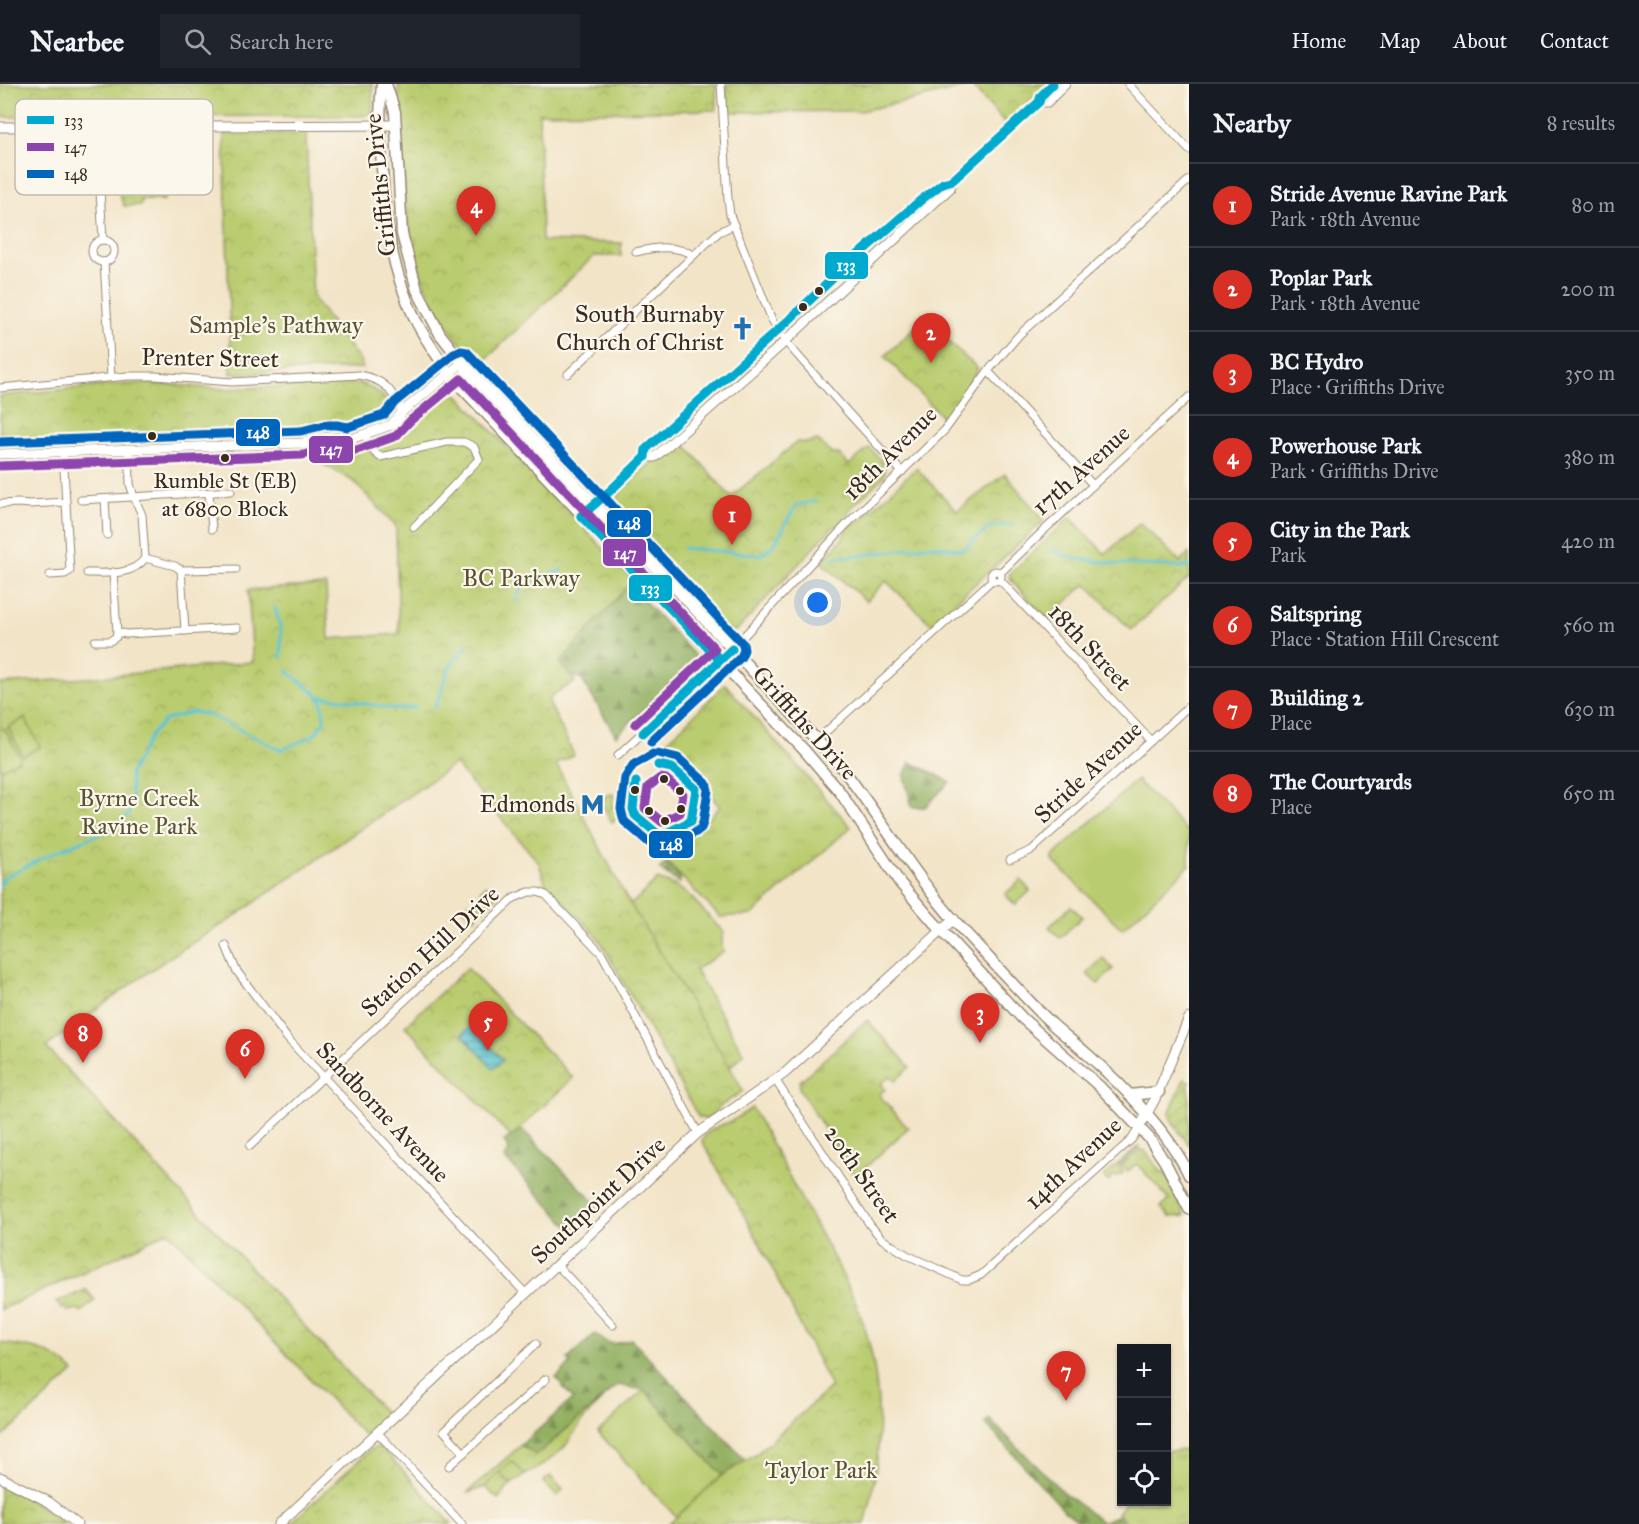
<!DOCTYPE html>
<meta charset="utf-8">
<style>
:root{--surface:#171b24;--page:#20242c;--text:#f1f3f6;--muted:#9ea1a6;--line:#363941;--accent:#d93025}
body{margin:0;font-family:"IM FELL Great Primer",serif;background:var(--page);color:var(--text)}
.controls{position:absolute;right:18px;bottom:18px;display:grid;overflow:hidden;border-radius:0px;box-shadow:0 2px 4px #0004}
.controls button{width:54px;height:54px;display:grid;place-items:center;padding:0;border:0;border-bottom:2px solid var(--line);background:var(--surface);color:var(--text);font:30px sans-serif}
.you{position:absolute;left:818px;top:519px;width:21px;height:21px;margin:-15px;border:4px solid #fff;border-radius:50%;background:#1a73e8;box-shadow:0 0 0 9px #1a73e833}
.badge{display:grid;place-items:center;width:39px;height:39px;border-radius:50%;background:var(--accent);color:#fff;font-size:20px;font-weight:700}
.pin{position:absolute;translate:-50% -50px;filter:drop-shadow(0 2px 3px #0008)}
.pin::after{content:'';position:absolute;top:32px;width:21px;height:18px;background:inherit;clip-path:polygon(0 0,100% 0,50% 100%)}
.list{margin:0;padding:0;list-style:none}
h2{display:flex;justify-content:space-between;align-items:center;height:78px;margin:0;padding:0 24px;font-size:26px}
h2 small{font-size:20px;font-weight:400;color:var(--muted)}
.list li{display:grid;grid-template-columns:39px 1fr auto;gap:18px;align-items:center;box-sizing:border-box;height:84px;padding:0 24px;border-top:2px solid var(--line)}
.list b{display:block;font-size:22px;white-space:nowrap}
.list p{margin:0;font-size:20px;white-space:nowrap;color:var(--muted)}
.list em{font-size:20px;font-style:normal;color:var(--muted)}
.icon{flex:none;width:33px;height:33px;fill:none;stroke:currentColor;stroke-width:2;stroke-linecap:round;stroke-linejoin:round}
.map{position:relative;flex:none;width:1189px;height:1440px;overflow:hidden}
header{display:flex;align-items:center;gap:36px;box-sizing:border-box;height:84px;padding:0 30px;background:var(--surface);border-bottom:2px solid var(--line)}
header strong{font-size:28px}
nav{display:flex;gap:33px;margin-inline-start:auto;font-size:21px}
.search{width:420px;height:54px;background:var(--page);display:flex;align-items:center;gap:15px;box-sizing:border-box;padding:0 21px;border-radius:0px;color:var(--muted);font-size:22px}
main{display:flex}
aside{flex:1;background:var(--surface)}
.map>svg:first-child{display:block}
.grass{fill:url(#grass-tufts);stroke:#7a7b46;stroke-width:1.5}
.forest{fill:url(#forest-firs);stroke:#676d40;stroke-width:1.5}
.park{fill:url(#park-crowns);stroke:#7a7b46;stroke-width:1.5}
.garden{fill:url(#garden-furrows);stroke:#7a7b46;stroke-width:1.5}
.pitch{fill:#bacc6f;stroke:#7a7b46;stroke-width:1.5}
.water{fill:url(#water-rules);stroke:#4a7778;stroke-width:1.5}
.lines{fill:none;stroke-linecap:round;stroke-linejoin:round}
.stream{stroke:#59c4d2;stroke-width:3}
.minor-casing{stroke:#968772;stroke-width:9}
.tertiary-casing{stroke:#968772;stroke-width:11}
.secondary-casing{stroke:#968772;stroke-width:13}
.minor{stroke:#fff;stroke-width:7}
.tertiary{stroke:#fff;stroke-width:9}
.secondary{stroke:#fff;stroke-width:10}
.bus-1-casing{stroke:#fbf7ec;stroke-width:14}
.bus-2-casing{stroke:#fbf7ec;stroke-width:14}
.bus-3-casing{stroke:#fbf7ec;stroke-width:14}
.bus-1{stroke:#00a9ce;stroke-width:9}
.bus-2{stroke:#8e44ad;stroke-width:9}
.bus-3{stroke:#0065bd;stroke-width:9}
.bus-dot{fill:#3b2a1e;stroke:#fbf7ec;stroke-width:2}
.labels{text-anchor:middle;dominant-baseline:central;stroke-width:4.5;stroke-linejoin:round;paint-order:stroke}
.bus-label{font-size:22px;fill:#3b2a1e;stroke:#fbf7ec}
.street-label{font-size:24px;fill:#3b2a1e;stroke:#fbf7ec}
.poi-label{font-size:24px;fill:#3b2a1e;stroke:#fbf7ec;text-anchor:end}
.park-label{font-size:24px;fill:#5b5232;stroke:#fbf7ec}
.key{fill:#fbf7ec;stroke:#c1baae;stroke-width:1.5}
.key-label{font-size:16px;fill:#3b2a1e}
.line-badge{stroke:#fbf7ec;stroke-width:2}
.badge-label{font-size:16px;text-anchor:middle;font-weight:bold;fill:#fff}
</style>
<header>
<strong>Nearbee</strong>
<div class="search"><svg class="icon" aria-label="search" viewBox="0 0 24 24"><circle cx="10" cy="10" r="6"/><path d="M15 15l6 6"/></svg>Search here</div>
<nav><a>Home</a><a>Map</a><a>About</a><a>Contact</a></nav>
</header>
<main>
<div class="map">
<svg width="1189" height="1440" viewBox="0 0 1189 1440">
<defs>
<pattern id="grass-tufts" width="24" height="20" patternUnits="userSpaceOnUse" patternTransform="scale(1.5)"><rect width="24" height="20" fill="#bacc6f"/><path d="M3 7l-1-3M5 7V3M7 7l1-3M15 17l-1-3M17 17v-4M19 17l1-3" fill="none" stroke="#a1af60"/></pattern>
<pattern id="forest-firs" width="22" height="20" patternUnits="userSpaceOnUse" patternTransform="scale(1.5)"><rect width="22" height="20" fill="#93b062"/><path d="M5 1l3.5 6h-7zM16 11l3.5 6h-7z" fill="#798f50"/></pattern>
<pattern id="park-crowns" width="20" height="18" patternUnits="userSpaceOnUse" patternTransform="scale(1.5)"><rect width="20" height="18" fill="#bacc6f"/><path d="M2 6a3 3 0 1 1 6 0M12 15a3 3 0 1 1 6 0" fill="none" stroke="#a1af60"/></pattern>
<pattern id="garden-furrows" width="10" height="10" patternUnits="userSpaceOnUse" patternTransform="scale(1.5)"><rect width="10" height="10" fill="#bacc6f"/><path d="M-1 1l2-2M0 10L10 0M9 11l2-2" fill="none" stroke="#a1af60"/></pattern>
<pattern id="water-rules" width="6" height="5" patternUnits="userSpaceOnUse" patternTransform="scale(1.5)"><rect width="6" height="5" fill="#59c4d2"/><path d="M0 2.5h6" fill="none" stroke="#4b9faa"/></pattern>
</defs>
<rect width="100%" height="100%" fill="#fbf7ec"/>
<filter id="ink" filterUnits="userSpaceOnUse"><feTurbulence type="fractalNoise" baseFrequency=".0167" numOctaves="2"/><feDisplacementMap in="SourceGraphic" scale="12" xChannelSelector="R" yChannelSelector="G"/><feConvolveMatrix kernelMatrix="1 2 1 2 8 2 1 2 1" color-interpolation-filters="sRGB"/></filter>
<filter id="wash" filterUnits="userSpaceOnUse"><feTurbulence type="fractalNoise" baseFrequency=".008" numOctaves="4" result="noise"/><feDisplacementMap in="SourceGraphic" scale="24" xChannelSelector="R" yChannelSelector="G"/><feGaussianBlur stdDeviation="1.35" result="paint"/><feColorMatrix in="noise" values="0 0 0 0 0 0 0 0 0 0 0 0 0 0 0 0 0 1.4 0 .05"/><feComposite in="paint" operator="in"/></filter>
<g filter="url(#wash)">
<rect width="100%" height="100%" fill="#f2e4c7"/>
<g class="grass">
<path d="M725 600 851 743 752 831 720 833 665 776 720 723 666 659Z"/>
<path d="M658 795 676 802 692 814 724 849C721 856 721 860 724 867L695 886 744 970 700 1010 606 844Z"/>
<path d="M486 801 497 812 474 834 465 825V822L470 819 474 824 486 812 481 806Z"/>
<path d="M867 936 910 983 895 997 890 992 881 1000 885 1005 879 1011 908 1044 855 1093 799 1004 800 997Z"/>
<path d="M1139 1062V1064L1119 1081 1124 1088 1117 1093 1114 1092 1109 1097 1105 1095 1104 1092Z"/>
<path d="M1140 1066 1145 1067 1162 1089 1165 1087 1185 1132 1170 1133 1161 1123 1169 1116 1137 1080H1136L1128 1087 1122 1081Z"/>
<path d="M604 1313 582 1337 564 1364 543 1381 525 1391 512 1378 485 1403 467 1409 521 1361 536 1371Z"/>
<path d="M1189 1366V1440H1128L1117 1429 1126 1418H1166L1167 1367Z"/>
</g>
<g class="forest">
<path d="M507 369 697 574 616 652 581 594 556 590Z"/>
<path d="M910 678 929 687 950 698 925 723H912L904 692Z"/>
<path d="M666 779 680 794V799L665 790 659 785Z"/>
<path d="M522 1045 598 1122 572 1146 504 1074 509 1066 504 1057Z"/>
<path d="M595 1250C608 1261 615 1262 631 1255L746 1377 722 1391 644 1306 618 1301 536 1371 521 1361 573 1315 556 1294 571 1279 568 1275Z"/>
<path d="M989 1335 1064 1409 1102 1438 1117 1432 1125 1440H1079V1438L1065 1427 985 1339Z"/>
</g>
<g class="park">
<path d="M0 0H373L372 28 364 32 0 33Z"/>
<path d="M398 0H716L717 22 716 26 539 29 542 157 622 159 621 165V172H594L479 282C462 262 446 242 433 219 399 155 402 71 398 0Z"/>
<path d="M726 0H1049L1007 41 971 1 926 13 860 27 730 28 727 22Z"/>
<path d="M224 50H306L313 214 361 278 362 284 231 290Z"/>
<path d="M141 101 163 104 164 116H141V121L124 122 118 107Z"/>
<path d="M924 235 978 285 962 311 944 335 885 272Z"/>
<path d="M149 299 225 305 359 299C370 303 398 316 386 331 378 340 351 345 340 348L0 363V312L108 301Z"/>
<path d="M451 309 458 311 633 496 560 578 575 598 552 611 549 618 574 671 556 680 626 813 730 983 743 1007 719 1023 716 1028 707 1035 699 1034 602 860 593 848 554 807 546 802 539 779 455 680 225 839C162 875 104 920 46 963L388 1332C380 1339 372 1344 364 1351L168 1147 118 1172 0 1226V600L87 594 253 578 248 506 326 501 329 555 399 550 396 442 353 397 313 374 305 366C343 363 382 359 413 337 425 329 437 313 451 309Z"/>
<path d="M680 355 731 413 797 358 807 359 817 356 832 370H839L849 381 869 364C877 372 888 380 884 392L849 426C848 435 840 441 832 444L738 545 730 549 723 546 689 511 665 479 620 432C616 427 614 421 617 415 622 401 667 367 680 355Z"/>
<path d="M916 384 957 427 1005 390 1044 437 931 540 886 497 866 517 821 478 843 454C845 446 852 439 860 437Z"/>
<path d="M1070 433 1105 470 1140 439 1180 478 1189 469V494L1131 546 1086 500 1047 535 1011 496 1009 491Z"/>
<path d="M1021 796 1030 807 1015 821 1005 810Z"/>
<path d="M467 884 573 994 511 1053 405 942Z"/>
<path d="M752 1024C773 1063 794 1101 815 1140 832 1171 851 1204 863 1238 884 1302 883 1376 865 1440H669L722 1391 754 1372 831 1303 759 1158 702 1057C706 1045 721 1041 730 1038 737 1035 745 1028 752 1024Z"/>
<path d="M86 1206 95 1216 81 1228 78 1225 68 1227 64 1223 61 1224 56 1218Z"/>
<path d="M1 1259C32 1263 51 1265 74 1288L0 1355V1263Z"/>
<path d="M377 1363 383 1365 452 1440H290L370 1366Z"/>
<path d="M499 1389 511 1400 498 1415 485 1403Z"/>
<path d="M550 1392 563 1406 557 1412 543 1398Z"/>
<path d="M0 1402C24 1412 45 1423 65 1440H0Z"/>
</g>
<g class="garden">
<path d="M610 710 614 711 612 721 620 734 612 738 602 720 605 713Z"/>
<path d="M1184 995 1189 997V1061L1173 1039 1169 1030Z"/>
</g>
<g class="pitch">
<path d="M25 634 40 663 23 672 8 643Z"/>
<path d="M4 644 20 673 19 676 0 686V645Z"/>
<path d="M1137 696 1189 749V782L1122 845 1053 777V772Z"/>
<path d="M1071 822 1082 833 1060 854 1049 843Z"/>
<path d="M1103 874 1113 885 1098 900 1087 890Z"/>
<path d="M644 1306 722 1391 676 1433 598 1348Z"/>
<path d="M512 1377 525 1391 511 1400 499 1389Z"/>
</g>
<path class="water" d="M471 942 503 976 493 985 462 950Z"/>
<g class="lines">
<g class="stream">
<path d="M684 464 761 471 774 461 796 421 817 417"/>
<path d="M1050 466 1072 474 1117 480 1183 483 1189 482"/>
<path d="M834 473 858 472 933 461 962 466 990 443 1014 440"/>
<path d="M516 517 523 501 563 486"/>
<path d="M275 524 281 545V573"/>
<path d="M287 587 320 613"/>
<path d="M435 624 449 584 467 561"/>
<path d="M0 801 5 793 55 768 116 743 129 729 132 717 130 690 151 651 165 636 193 628 209 631 281 666 313 652 324 638 323 623 320 613C351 613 389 630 416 623"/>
</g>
</g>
</g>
<g filter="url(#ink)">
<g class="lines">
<defs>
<g id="minor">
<path d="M721 0 728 115 730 131 772 236 785 257 843 323 902 388"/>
<path d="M1128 0 1189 66"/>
<path d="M96 42 103 156"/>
<circle cx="103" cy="167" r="11"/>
<path d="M636 168C657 163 674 161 694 171"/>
<path d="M104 178 111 293"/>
<path d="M988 287 1093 401"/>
<path d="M568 290 694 171 719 148 734 141"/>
<path d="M0 304 128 292H155L232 298 359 291C386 296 390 305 403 327"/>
<path d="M365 351 374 368 380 373 447 358H464L474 363 479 375 414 443"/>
<path d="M129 365 130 400 134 413 142 431 145 474"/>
<path d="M209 409 212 445"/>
<path d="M105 415 107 451"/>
<path d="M81 416 231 407"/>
<path d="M0 420 18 419 30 420 66 418"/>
<path d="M181 486 185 547"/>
<circle cx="996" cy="492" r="5"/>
<path d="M113 488 117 548"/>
<path d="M87 489C107 489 133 492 145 474L175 482 181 486 236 485"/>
<path d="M1000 489 1040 450 1189 313"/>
<path d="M50 491 65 490 70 487 63 368"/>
<path d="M1000 496 1151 657"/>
<path d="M95 557H110L116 553 117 548 126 550 237 544"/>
<path d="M817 656 992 496"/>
<path d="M618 671 732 565 846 441 945 346 988 287 1019 251 1189 96"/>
<path d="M1010 776 1032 766 1189 622"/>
<path d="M226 862 236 886 287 954 526 1210"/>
<path d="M776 997 870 1141 882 1155 907 1171 962 1196H969L981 1191 1132 1055 1139 1044"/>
<path d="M250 1062 514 814 529 808H538L546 811 602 870 698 1049"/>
<path d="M557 1181 613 1241"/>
<path d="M377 1348 462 1440"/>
<path d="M464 1369 444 1347 536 1260"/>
<path d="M449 1382 546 1295"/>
</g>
<g id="tertiary">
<path d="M1039 18H1047L1065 0"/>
<path d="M0 43 396 41"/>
<path d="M391 341 403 327 462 279"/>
<path d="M304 359C318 353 334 350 348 356"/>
<path d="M0 370 303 359 316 362 341 360 348 356 391 341 408 337 426 323 468 286"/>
<path d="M645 373H655L778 264 950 104 953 96"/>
<path d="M581 432 611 406 645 373 646 365 790 235 851 177 921 116 943 99 953 96 1039 18 1041 12 1053 0"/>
<path d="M1139 1044 1155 1015 1189 934"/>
<path d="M0 1393 49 1418 77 1440"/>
<path d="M279 1440 698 1049 785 989 954 835"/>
</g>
<g id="secondary">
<path d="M382 0C379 28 380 55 382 83 385 138 391 184 415 235 424 254 438 272 449 290L805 667 840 708 900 799 930 834 1022 934 1099 1002 1149 1054 1165 1078 1189 1125"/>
<path d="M386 0 395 28 402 150 417 206 440 250 468 286 594 420 681 510 838 679C881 733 914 793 961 844 991 876 1020 909 1052 940 1063 950 1075 959 1087 970 1121 1000 1170 1049 1189 1091"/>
<path d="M1129 1011 1159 1008"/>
</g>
</defs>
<use href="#minor" class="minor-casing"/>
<use href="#tertiary" class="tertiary-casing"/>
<use href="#secondary" class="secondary-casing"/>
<use href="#minor" class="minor"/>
<use href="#tertiary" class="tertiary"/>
<use href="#secondary" class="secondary"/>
<defs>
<g id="bus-1">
<path d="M581 432 611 406 645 373 646 365 790 235 851 177 921 116 943 99 953 96 1039 18 1041 12 1053 0"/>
<path d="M581 432 720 576"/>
<path d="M643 649 732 565"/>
<path d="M636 698 633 725 635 731 660 752 691 737 696 705 672 684 658 681"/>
</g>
<g id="bus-2">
<path d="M0 382 303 371 326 365 351 368 396 352 411 336 461 295 715 565 635 640"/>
<path d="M660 694 666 695 683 710 680 729 662 738 645 724 648 703Z"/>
</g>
<g id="bus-3">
<path d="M0 358 301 347 325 341H337L348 343 384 331 395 318 454 270 461 267 467 268 743 560 744 566 741 573 651 658"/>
<path d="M653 670 633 681 625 694 621 725 624 737 652 761 659 764 665 763 696 748 701 744 703 739 708 706 706 699 678 674 658 669"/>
</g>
</defs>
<use href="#bus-1" class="bus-1-casing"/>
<use href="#bus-2" class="bus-2-casing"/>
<use href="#bus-3" class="bus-3-casing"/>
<use href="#bus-1" class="bus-1"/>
<use href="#bus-2" class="bus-2"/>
<use href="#bus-3" class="bus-3"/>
</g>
</g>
<defs>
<symbol id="church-bare" viewBox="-9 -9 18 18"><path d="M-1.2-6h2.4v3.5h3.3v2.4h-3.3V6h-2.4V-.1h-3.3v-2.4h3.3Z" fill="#1f6fb2" stroke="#fbf7ec" stroke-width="2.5" paint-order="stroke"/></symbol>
<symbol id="metro-bare" viewBox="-9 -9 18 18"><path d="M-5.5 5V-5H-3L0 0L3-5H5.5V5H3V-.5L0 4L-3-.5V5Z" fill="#1f6fb2" stroke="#fbf7ec" stroke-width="2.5" paint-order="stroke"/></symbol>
</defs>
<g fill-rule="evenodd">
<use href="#church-bare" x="726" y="228" width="33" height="33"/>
<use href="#metro-bare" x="576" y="704" width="33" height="33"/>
</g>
<g class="bus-dot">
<circle cx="819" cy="207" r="5"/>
<circle cx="803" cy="223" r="5"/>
<circle cx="152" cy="352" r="5"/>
<circle cx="225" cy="374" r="5"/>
<circle cx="664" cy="695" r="5"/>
<circle cx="635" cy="706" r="5"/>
<circle cx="680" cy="707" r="5"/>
<circle cx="681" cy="725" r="5"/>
<circle cx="649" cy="727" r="5"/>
<circle cx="665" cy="737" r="5"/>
</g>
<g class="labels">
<g class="bus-label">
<text x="225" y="396">Rumble St (EB)<tspan x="225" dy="28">at 6800 Block</tspan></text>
</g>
<g class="street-label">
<text transform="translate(380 101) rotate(-96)">Griffiths Drive</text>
<text transform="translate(210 274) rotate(1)">Prenter Street</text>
<text transform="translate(890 369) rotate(-45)">18th Avenue</text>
<text transform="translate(1081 386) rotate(-42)">17th Avenue</text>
<text transform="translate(1090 563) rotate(47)">18th Street</text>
<text transform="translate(805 639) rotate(48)">Griffiths Drive</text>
<text transform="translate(1088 688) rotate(-43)">Stride Avenue</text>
<text transform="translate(430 867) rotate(-43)">Station Hill Drive</text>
<text transform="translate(383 1028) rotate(47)">Sandborne Avenue</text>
<text transform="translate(1073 1079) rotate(-43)">14th Avenue</text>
<text transform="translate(862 1090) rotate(55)">20th Street</text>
<text transform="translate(598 1116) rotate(-43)">Southpoint Drive</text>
</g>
<g class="poi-label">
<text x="724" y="230">South Burnaby<tspan x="724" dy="28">Church of Christ</tspan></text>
<text x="575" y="720">Edmonds</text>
</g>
<g class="park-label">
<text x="276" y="241">Sample's Pathway</text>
<text x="521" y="494">BC Parkway</text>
<text x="139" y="714">Byrne Creek<tspan x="139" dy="28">Ravine Park</tspan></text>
<text x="821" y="1386">Taylor Park</text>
</g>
</g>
<rect x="15" y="15" width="198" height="96" rx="9" class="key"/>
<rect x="27" y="32" width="27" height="8" fill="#00a9ce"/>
<rect x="27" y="59" width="27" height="8" fill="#8e44ad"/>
<rect x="27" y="86" width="27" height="8" fill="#0065bd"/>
<g class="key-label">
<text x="64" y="42">133</text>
<text x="64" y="69">147</text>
<text x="64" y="96">148</text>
</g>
<g class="line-badge">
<rect x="824" y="167" width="45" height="29" rx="6" fill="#00a9ce"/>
<rect x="235" y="334" width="46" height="29" rx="6" fill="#0065bd"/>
<rect x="308" y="351" width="46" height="29" rx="6" fill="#8e44ad"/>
<rect x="606" y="425" width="46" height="29" rx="6" fill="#0065bd"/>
<rect x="602" y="454" width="45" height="29" rx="6" fill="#8e44ad"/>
<rect x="628" y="490" width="45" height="28" rx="6" fill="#00a9ce"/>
<rect x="648" y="746" width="46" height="29" rx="6" fill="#0065bd"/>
</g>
<g class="badge-label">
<text x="846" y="187">133</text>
<text x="258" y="354">148</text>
<text x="331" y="371">147</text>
<text x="629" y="445">148</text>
<text x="625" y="475">147</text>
<text x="650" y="510">133</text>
<text x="671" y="766">148</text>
</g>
</svg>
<div class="controls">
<button>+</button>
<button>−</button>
<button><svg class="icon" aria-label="locate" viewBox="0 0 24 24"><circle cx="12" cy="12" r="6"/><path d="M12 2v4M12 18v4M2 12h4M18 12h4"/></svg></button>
</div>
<div class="you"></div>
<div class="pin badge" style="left:732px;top:461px">1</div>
<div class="pin badge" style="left:931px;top:279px">2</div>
<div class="pin badge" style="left:980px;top:959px">3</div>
<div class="pin badge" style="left:476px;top:152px">4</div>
<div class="pin badge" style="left:488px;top:967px">5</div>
<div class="pin badge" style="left:245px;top:995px">6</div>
<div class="pin badge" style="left:1066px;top:1317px">7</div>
<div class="pin badge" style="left:83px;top:979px">8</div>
</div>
<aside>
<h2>Nearby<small>8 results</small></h2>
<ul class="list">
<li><span class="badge">1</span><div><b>Stride Avenue Ravine Park</b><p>Park · 18th Avenue</p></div><em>80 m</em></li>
<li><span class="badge">2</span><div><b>Poplar Park</b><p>Park · 18th Avenue</p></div><em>200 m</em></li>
<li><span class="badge">3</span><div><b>BC Hydro</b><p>Place · Griffiths Drive</p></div><em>350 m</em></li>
<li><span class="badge">4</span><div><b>Powerhouse Park</b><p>Park · Griffiths Drive</p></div><em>380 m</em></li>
<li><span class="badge">5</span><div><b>City in the Park</b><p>Park</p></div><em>420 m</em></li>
<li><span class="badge">6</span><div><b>Saltspring</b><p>Place · Station Hill Crescent</p></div><em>560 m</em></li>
<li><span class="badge">7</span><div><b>Building 2</b><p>Place</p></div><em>630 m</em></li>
<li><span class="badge">8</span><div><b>The Courtyards</b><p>Place</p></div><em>650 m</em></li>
</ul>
</aside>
</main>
